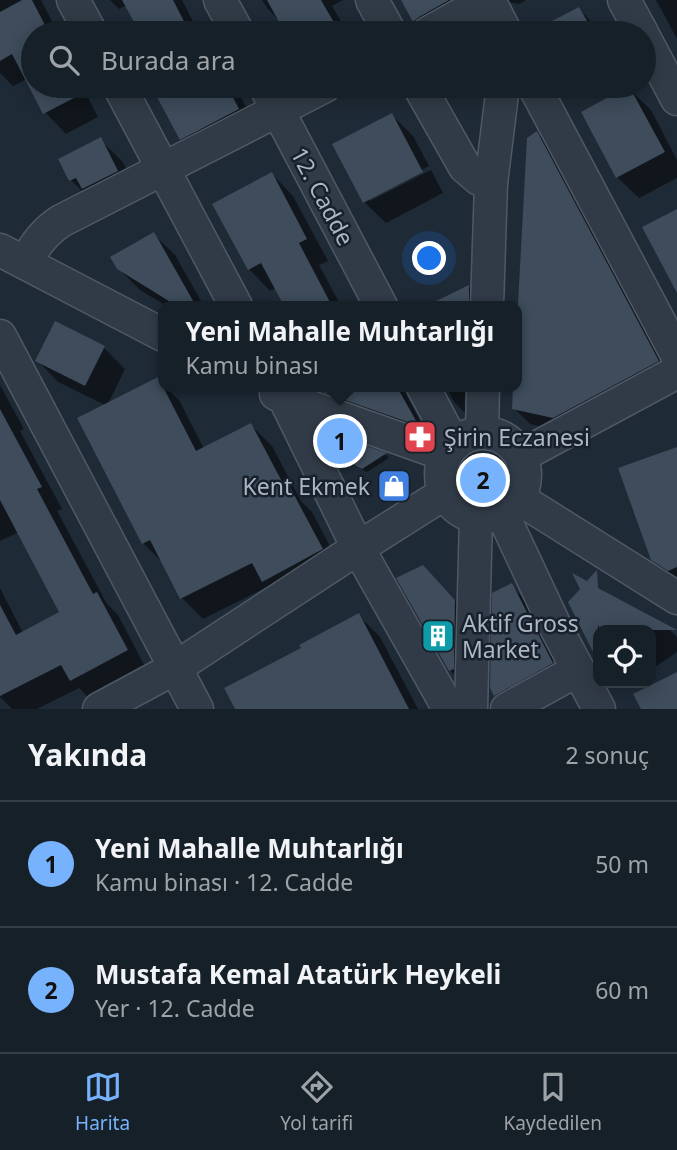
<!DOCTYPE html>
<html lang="tr">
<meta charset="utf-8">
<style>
:root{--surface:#162028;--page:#232d34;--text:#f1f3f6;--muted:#9ea3a8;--line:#353e45;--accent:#77b3fd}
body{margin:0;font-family:"Noto Sans",sans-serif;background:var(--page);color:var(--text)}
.controls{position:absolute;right:21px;bottom:21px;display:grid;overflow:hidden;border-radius:14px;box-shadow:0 4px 18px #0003}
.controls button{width:63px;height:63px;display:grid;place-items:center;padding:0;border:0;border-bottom:2px solid var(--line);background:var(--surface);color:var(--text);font:35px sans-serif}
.you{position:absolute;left:430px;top:259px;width:24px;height:24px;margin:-18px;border:5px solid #fff;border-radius:50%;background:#1a73e8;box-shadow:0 0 0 10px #1a73e833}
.badge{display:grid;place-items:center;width:46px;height:46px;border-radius:50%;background:var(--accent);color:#111;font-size:23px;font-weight:700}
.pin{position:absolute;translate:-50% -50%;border:4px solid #fff;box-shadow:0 2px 7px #0006}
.popup{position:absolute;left:158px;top:301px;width:364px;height:91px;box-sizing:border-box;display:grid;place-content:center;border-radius:14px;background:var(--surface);filter:drop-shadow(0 2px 5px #0005);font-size:23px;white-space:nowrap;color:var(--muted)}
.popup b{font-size:26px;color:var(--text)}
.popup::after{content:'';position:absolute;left:50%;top:100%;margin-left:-14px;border:14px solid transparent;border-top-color:var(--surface)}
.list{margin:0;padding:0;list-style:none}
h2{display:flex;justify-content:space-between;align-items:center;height:91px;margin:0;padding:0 28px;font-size:30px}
h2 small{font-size:23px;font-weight:400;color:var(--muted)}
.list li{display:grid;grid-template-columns:46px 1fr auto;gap:21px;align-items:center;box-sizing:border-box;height:126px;padding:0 28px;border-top:2px solid var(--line)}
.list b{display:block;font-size:26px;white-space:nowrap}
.list p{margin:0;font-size:23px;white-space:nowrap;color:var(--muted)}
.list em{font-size:23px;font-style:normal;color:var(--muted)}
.icon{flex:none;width:38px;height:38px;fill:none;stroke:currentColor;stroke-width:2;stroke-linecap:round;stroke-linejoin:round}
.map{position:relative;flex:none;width:677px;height:709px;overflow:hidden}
.search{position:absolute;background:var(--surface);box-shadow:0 4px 18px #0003;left:21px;right:21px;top:21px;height:77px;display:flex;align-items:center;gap:18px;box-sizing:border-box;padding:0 24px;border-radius:38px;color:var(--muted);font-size:26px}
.sheet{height:343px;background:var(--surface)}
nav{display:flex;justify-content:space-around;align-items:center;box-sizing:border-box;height:98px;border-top:2px solid var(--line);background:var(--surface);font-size:19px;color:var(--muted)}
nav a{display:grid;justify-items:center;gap:4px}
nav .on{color:var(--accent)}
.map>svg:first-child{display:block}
.shadow{fill:#0007}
.building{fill:#3e4c5b}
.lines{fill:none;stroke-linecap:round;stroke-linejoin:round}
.street-casing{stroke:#4f5965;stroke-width:35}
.street{stroke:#313b47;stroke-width:32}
.labels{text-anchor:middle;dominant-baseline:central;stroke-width:5;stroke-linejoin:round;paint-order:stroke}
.street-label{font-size:23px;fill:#abb6c4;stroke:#17202b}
.poi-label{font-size:23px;fill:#abb6c4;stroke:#17202b;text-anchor:start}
</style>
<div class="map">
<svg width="677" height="709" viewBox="0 0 677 709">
<rect width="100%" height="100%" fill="#1e2a36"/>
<g class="shadow">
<path d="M0 0H41L58 33H33V86H82L98 117 66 134 45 112 27 79 13 86 0 73Z"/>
<path d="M110 0H182L199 33H142L127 5 119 9Z"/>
<path d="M262 0H343L332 6 348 33H287L281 23 267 8Z"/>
<path d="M403 0H524L525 1 519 4 509 2 500 5 427 33 415 21Z"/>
<path d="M656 0H677V38L676 37Z"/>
<path d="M579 9 602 33H542L540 30Z"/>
<path d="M156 86H235L259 131 202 160 181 139 154 87Z"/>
<path d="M576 86H600L584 94Z"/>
<path d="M629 89 651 110 677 160V178L639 198 617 177Z"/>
<path d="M392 115 413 136 429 166 370 197V201L431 170 443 193 386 223 364 202Z"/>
<path d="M537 133 553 149 674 377 570 433 530 424 514 408 515 393 509 387H517V353L528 139Z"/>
<path d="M100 140 122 161 139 193 92 201 71 180Z"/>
<path d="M272 174 293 196 328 261 319 265 341 306H286L276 288 270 291 249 269Z"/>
<path d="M153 234 175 255 204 306H167L140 290 118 268Z"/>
<path d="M469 287 485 303V306H439Z"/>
<path d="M104 348 125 369 108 404 157 379 163 385V387H165L179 400 204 449 251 425 272 446 301 501 312 512 343 571 285 602 269 586 203 619 182 598 164 564 143 543 105 405 58 382 37 360Z"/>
<path d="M0 385 24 429 20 431 62 509 57 511 107 604 118 615 148 672 92 701 79 688 37 709H12L0 697V588L23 633 62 612 19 532 0 541Z"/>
<path d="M310 387H402L429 437 322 399Z"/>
<path d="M446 387H490L470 418 454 402Z"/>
<path d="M334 437 386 455 389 458 367 472 338 457 333 452Z"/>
<path d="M677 449V580L668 575 652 559Z"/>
<path d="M511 586 533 607 559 657 511 685V689L561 660 510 709 496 695 492 687Z"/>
<path d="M445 589 476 623 472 692 450 670Z"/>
<path d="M570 602 665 625 677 637V652L651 670V630H598V658Z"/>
<path d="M359 616 380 637 418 709H237L303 649Z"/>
<path d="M619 683H631L624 688Z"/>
</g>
<g class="building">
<path d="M22 0H32L49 33H33V86H97L43 114 12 54 0 61V12Z"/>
<path d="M122 0H173L190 33H140Z"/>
<path d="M267 0H321L340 33H285Z"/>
<path d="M401 0H449L419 17 413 22Z"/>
<path d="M579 7 594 33H529Z"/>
<path d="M151 86H227L239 109 180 140Z"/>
<path d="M629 86 665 152 616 178 581 112Z"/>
<path d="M392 113 423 172 363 203 332 144Z"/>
<path d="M537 131 659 361 553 418 512 409 513 387H517V322L527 138Z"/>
<path d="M101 137 118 171 82 189 76 178 69 181 58 159Z"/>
<path d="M272 172 307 239 299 243 332 306H284L261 263 248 270 212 204Z"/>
<path d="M677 209V293L642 227Z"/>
<path d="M154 232 196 306H177L117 269 110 257Z"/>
<path d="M469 285V306H426Z"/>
<path d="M55 321 105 346 85 386 35 361Z"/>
<path d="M158 377 196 451 251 423 287 491 291 489 323 549 262 582 252 563 180 599 150 540 142 544 77 418Z"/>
<path d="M308 387H397L419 426Z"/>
<path d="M0 409 42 487 37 489 93 594 97 592 128 650 70 681 61 665 0 696V605L16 635 59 612 0 500Z"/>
<path d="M333 435 387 453 362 469 332 453 328 445Z"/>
<path d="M677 447V567L668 571 651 560 618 468Z"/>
<path d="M423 565 455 600 454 669 449 671 396 578Z"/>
<path d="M597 570 598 588 677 630H601L598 625V662L568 602 580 589 572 573 587 581Z"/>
<path d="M512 583 553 663 494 696 490 688 492 593Z"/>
<path d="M359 613 409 709H235L224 688 301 648 299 645Z"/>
<path d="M677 672V709H641L633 694Z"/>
</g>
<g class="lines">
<defs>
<g id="street">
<path d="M73 0 91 33"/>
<path d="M220 0 238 33"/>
<path d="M372 0 390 33"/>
<path d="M489 0 506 33"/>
<path d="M624 0 642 33"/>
<path d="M428 33 487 0"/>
<path d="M644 37 677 99"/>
<path d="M119 86 236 306"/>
<path d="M265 86 381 306"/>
<path d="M419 86 465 167 479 179 491 183"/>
<path d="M534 86 677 355"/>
<path d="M0 250 163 335"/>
<path d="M26 263C34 245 44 232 61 221L325 86"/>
<path d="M487 306 491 183 503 86"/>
<path d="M0 336 197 709"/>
<path d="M279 387 358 548 449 709"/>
<path d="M423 387 454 445"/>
<path d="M276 394 285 398 446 455"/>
<path d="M482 432 483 387"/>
<circle cx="483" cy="475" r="42"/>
<path d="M521 456 677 372"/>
<path d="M518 498 677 598"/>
<path d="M502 513 555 626 599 709"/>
<path d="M99 709 175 668 358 548 445 493"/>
<path d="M471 709 476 516"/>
<path d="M507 709 578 670"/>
</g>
</defs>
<use href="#street" class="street-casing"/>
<use href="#street" class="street"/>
</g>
<defs>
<symbol id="pharmacy-square" viewBox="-11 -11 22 22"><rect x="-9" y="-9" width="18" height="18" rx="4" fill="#e0444e" stroke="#17202b"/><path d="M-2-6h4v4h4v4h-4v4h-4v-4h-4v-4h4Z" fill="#fff"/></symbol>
<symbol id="shop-square" viewBox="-11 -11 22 22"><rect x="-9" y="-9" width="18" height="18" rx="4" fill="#3f7fe0" stroke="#17202b"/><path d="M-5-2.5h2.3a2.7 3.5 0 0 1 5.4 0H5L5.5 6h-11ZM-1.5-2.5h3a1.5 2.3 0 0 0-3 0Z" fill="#fff"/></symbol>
<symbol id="building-square" viewBox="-11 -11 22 22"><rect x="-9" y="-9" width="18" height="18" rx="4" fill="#0f9aa8" stroke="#17202b"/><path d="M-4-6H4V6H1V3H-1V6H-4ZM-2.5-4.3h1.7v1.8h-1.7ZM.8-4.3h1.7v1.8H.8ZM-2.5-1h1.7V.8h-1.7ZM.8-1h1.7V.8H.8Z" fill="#fff"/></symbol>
</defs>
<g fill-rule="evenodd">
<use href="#pharmacy-square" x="401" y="418" width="38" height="38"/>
<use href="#shop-square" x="375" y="467" width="38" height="38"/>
<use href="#building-square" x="419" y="617" width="38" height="38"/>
</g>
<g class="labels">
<g class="street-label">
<text transform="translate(323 196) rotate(62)">12. Cadde</text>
</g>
<g class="poi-label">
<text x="444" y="437">Şirin Eczanesi</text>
<text x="370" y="486" text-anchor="end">Kent Ekmek</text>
<text x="462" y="623">Aktif Gross<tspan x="462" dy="26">Market</tspan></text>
</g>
</g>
</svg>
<div class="controls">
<button><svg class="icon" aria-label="locate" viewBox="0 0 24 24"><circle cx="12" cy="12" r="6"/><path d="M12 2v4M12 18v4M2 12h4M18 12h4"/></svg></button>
</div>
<div class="you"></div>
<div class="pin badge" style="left:340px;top:441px">1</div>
<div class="popup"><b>Yeni Mahalle Muhtarlığı</b>Kamu binası</div>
<div class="pin badge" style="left:483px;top:480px">2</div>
<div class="search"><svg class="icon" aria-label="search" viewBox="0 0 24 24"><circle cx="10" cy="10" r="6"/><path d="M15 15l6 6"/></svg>Burada ara</div>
</div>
<section class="sheet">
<h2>Yakında<small>2 sonuç</small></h2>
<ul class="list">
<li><span class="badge">1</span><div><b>Yeni Mahalle Muhtarlığı</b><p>Kamu binası · 12. Cadde</p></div><em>50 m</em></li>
<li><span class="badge">2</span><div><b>Mustafa Kemal Atatürk Heykeli</b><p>Yer · 12. Cadde</p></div><em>60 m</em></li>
</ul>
</section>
<nav>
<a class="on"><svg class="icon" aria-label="map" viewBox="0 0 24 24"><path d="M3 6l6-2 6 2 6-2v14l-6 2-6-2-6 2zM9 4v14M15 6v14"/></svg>Harita</a>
<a><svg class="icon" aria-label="directions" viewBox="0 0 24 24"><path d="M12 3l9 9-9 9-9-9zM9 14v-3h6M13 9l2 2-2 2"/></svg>Yol tarifi</a>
<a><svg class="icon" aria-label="saved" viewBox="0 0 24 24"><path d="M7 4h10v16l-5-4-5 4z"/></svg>Kaydedilen</a>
</nav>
